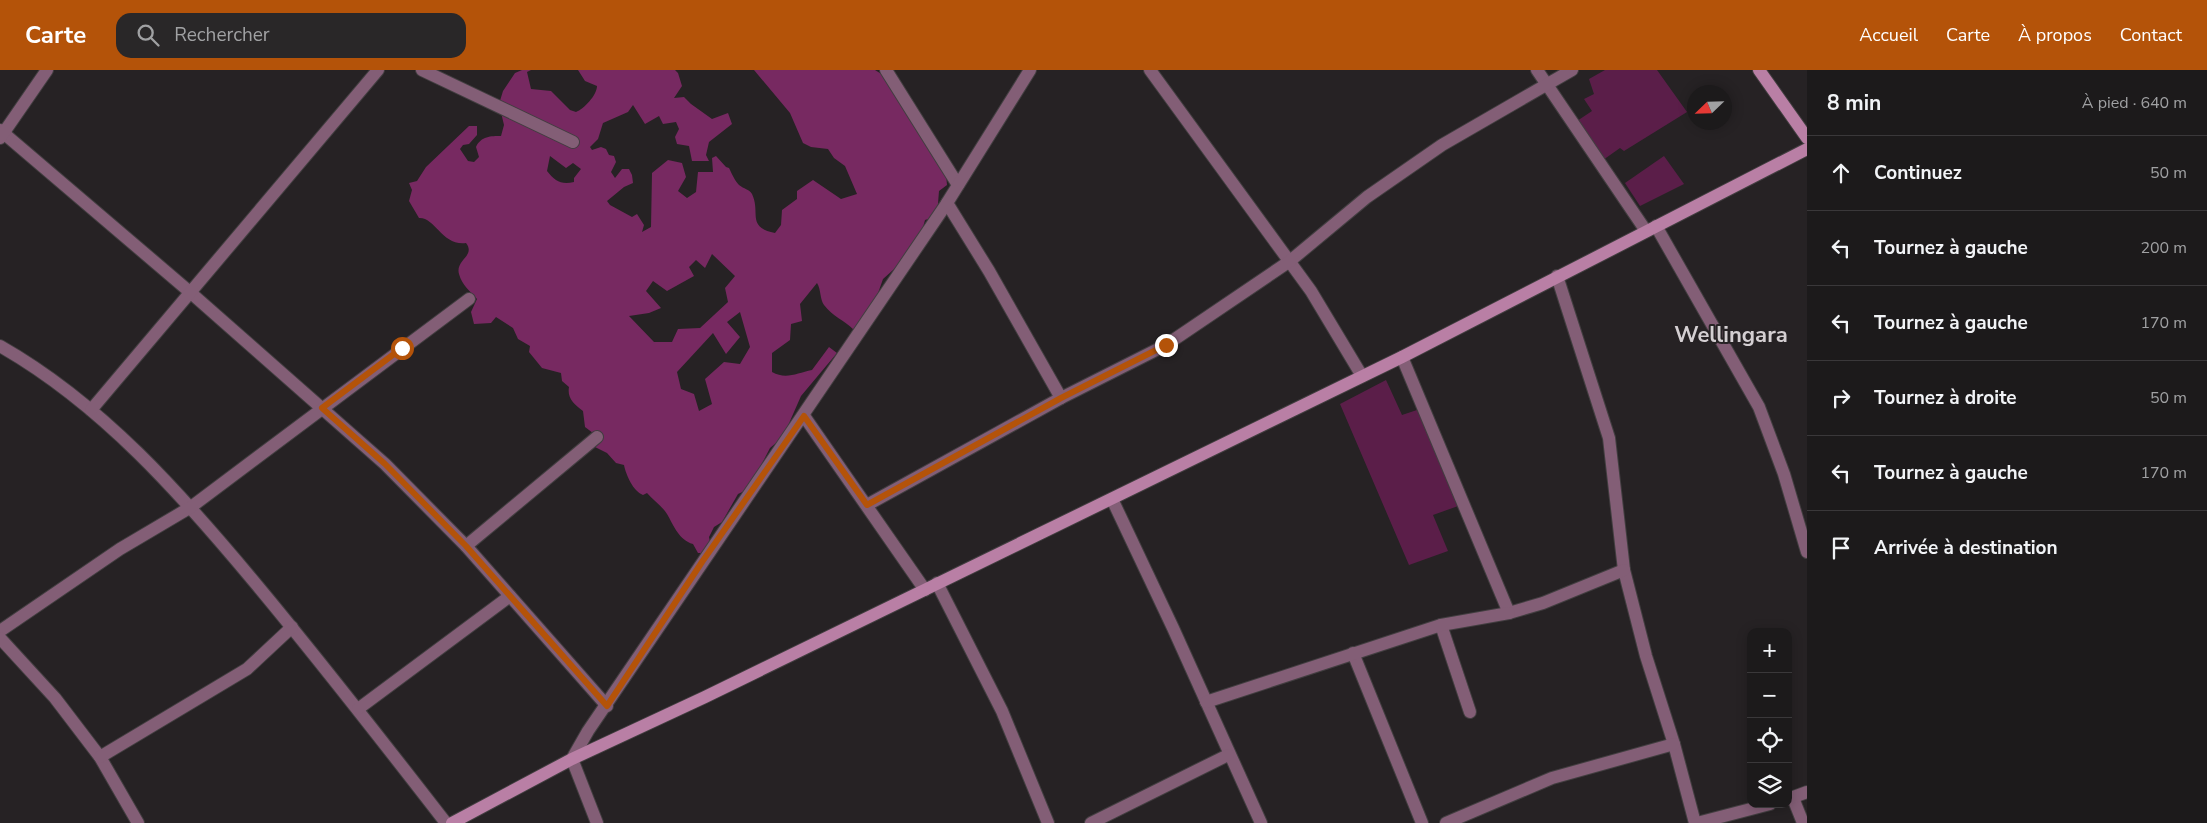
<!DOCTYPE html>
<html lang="fr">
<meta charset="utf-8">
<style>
:root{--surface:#1c1a1b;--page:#292728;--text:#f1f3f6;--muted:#a0a1a3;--line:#3a383a;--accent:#b45309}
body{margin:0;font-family:"Nunito Sans",sans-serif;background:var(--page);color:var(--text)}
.controls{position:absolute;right:15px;bottom:15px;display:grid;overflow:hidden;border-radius:10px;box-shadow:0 2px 12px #0003}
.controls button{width:45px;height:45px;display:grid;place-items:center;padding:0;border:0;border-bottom:1px solid var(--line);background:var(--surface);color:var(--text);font:25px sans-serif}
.compass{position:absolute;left:1687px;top:15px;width:45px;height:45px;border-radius:50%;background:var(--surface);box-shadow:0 2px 12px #0003;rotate:247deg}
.stop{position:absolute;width:15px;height:15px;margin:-11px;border:4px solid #b45309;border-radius:50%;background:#fff}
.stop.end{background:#b45309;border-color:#fff;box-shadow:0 1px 5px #0008}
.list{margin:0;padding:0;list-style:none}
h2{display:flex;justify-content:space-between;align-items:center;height:65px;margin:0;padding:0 20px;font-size:21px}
h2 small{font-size:16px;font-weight:400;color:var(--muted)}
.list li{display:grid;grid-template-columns:32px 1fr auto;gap:15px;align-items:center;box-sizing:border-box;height:75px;padding:0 20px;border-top:1px solid var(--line)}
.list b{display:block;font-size:19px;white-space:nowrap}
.list em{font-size:16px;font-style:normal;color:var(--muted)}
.icon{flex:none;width:28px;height:28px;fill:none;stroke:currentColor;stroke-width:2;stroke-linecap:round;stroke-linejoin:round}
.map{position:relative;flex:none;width:1807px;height:753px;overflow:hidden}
header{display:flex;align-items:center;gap:30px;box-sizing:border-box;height:70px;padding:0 25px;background:var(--accent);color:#fff}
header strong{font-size:24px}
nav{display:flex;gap:28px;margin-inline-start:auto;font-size:18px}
.search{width:350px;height:45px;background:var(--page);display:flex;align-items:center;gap:12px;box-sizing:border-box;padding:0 18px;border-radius:15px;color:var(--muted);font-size:19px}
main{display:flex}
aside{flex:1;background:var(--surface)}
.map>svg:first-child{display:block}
.green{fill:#5b1e49}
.forest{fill:#772961;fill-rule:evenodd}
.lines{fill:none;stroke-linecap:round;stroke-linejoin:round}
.street-casing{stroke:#423e40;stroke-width:14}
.secondary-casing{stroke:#423e40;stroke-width:14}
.street{stroke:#835e76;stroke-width:12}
.secondary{stroke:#b97fa5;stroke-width:12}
.route{stroke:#b45309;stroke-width:6}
.labels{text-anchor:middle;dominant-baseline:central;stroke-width:4;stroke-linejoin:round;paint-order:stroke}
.district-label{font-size:22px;font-weight:bold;fill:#d4cfd2;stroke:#262224}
</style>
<header>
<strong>Carte</strong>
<div class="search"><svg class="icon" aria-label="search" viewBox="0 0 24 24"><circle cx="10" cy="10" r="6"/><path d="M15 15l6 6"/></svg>Rechercher</div>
<nav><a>Accueil</a><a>Carte</a><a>À propos</a><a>Contact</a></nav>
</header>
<main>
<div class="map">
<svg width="1807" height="753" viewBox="0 0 1807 753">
<rect width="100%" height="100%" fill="#262224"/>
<g class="green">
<path d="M1605 0H1657L1687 42 1624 81 1620 78 1603 90 1577 51 1592 41 1584 29 1594 24 1589 9Z"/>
<path d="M1664 86 1684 114 1640 136 1625 113Z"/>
<path d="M1386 310 1402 345 1420 339 1461 435 1433 445 1448 481 1409 495 1340 334Z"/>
</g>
<path class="forest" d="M522 0H531L527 2 531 19 551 21 570 40 576 42C584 39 597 25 597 16L585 11 578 0H675L678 3 682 16 674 28 684 27 691 34 712 49 728 43 732 54 709 72 706 85 709 91H692L689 76 677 74 675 67 679 59 676 52 663 54 659 46 645 54 633 35 628 42 603 53 598 69 590 77 592 80 601 77 606 79 609 85 614 86 616 92 611 102 615 108 622 99H629L632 105 633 113 624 117 607 131 610 135 632 147 637 144 644 155 642 162 651 157 652 103 668 90 682 93 686 107 678 121 687 128 696 122 698 102H713L712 88 716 86 726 97 729 98C732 104 735 111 739 115 744 119 749 119 752 124 761 143 746 157 775 163L781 155 782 140 797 129V121L813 110 841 129 857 124 845 96 834 88 828 79 811 77 803 73 790 43 754 0H875L883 5 946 104 947 115 939 121 937 146 925 150 922 161 902 192 883 209 877 226 861 248V258L854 260C844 250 833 247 824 235 820 230 821 219 817 213L800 234 802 251 791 254 790 270 772 283V302C786 310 797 303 812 300L829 277 837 283 801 326 783 367 770 378 757 403 753 417 738 424 722 452 714 457 709 467 711 477 707 483H698L693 474C679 470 674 456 667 444 663 437 653 430 647 423L643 425C633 421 626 405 624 395L616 393 607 383 595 377 593 363 585 357 583 341C574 334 567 328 569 317L562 311 561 303 542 298 529 282 530 276 518 269 513 258 496 247 491 253 474 254 471 242 477 229C470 221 462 215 459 204 455 190 476 186 466 173 442 176 435 147 419 148L409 131 412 120 409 113 417 111 426 97 469 56H477V65L469 74 463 75 460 79 468 91 474 92 479 87 476 77C481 66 491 66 501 66L504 55 499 34 503 21 515 3ZM550 86 566 98 573 93 581 99 574 108V112C561 115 555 111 547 101ZM712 184 735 206 725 218 728 232 700 258 678 259 672 272H654L629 246 649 243 661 238 646 221 653 211 667 221 694 206 689 197 696 190 705 198ZM740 242 750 277 740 294 724 292 705 309 712 334 699 341 694 324 681 319 677 302 713 263 726 284 740 267 727 252Z"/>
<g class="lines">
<defs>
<g id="street">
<path d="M422 0 573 72"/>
<path d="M886 0 958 115"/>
<path d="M1150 0 1311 221 1362 306"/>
<path d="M1537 0 1646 161"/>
<path d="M0 60 191 223 385 394 466 476 607 636"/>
<path d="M0 68 47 0"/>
<path d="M947 133 989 201 1061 328"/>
<path d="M1656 156 1759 337 1784 404 1807 482"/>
<path d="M1557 206 1609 368 1624 500 1646 586 1674 674 1695 753"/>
<path d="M0 276C102 334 182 425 256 514 321 592 384 673 446 753"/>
<path d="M1402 287 1509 543 1543 533 1624 500"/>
<path d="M91 340 378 0"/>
<path d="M804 346 925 520"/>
<path d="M1112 429 1173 558 1261 753"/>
<path d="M867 435 1061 328 1166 275 1290 191 1367 127 1442 75 1572 0"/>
<path d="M466 476 597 367"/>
<path d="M937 513 1002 641 1048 753"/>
<path d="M1441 555 1470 642"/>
<path d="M0 561 120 479 191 437 469 229"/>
<path d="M0 568 55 628 100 687 138 753"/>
<path d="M1353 583 1422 753"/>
<path d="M1206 632 1441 555 1509 543"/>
<path d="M358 639 510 526"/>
<path d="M100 687 247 599 292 557"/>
<path d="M1793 728 1803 753"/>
<path d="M1788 729 1807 722"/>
<path d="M597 753 572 689 588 661 947 133 1030 0"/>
<path d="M1091 753 1228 685"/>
<path d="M1446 753 1552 708 1674 674"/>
<path d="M1697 753 1770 734"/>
</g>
<g id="secondary">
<path d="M1759 0 1807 68"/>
<path d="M452 753 572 689 705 627 1402 287 1807 79"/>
</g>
</defs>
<use href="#street" class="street-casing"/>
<use href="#secondary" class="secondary-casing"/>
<use href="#street" class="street"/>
<use href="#secondary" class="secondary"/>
</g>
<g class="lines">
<path class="route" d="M402 278 322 338 385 394 466 476 607 636 702 492 804 346 867 435 1061 328 1166 275"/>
</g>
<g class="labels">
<g class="district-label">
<text x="1731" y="265">Wellingara</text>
</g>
</g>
</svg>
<div class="controls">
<button>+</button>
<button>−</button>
<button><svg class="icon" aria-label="locate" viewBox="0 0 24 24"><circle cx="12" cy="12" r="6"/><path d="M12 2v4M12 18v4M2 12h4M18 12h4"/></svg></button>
<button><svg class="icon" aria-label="layers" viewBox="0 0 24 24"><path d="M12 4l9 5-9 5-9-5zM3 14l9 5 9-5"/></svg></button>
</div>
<svg class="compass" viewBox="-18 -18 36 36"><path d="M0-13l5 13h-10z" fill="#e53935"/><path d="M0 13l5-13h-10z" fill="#a0a1a3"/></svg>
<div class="stop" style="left:402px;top:278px"></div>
<div class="stop end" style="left:1166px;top:275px"></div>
</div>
<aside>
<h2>8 min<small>À pied · 640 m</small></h2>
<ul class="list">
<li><svg class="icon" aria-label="ahead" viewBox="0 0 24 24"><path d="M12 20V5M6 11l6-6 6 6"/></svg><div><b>Continuez</b></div><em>50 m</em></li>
<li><svg class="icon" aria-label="left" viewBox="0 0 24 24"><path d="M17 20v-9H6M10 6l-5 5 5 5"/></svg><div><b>Tournez à gauche</b></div><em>200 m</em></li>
<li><svg class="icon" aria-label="left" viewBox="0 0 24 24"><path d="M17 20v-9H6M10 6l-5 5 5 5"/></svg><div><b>Tournez à gauche</b></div><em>170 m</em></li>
<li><svg class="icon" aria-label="right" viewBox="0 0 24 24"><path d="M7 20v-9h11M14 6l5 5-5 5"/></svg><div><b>Tournez à droite</b></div><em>50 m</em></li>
<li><svg class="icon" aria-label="left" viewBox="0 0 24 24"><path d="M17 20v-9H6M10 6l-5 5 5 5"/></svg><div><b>Tournez à gauche</b></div><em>170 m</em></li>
<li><svg class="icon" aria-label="arrive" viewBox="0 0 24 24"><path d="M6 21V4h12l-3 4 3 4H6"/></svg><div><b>Arrivée à destination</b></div></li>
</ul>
</aside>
</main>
